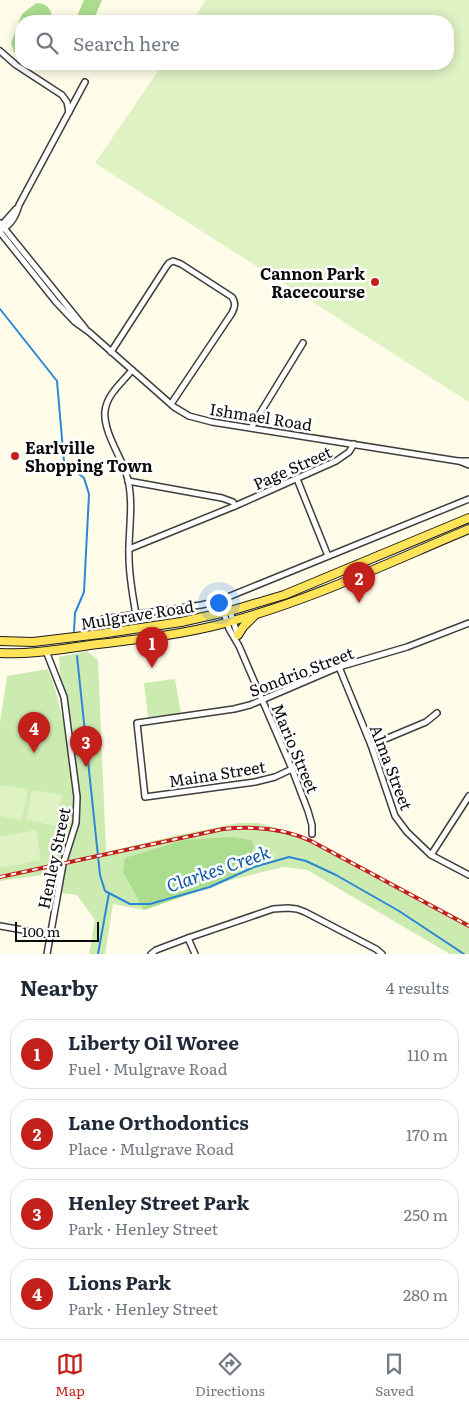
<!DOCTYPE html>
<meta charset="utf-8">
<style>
:root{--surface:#fff;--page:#f2f2f3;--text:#1f2937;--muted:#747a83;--line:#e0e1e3;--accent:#c31f1b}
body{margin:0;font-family:Literata,serif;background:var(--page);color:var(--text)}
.scale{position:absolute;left:15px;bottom:12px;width:84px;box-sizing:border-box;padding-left:5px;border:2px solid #0b0b0b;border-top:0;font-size:14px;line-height:18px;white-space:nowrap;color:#0b0b0b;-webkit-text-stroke:4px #fff;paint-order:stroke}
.you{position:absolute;left:218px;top:602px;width:18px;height:18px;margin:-12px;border:4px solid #fff;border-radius:50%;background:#1a73e8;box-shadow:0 0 0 8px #1a73e833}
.badge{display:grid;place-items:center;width:32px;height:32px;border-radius:50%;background:var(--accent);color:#fff;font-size:16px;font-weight:700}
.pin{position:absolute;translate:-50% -41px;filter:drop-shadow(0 1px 2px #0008)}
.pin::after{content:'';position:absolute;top:26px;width:18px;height:15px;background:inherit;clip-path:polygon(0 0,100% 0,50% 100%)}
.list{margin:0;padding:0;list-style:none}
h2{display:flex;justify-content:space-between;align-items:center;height:65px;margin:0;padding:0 20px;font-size:21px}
h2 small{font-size:16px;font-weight:400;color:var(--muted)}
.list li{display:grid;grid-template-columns:32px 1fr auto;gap:15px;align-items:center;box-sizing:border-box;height:70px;margin:0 10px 10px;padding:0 10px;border:1px solid var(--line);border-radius:20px}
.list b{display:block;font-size:19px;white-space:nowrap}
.list p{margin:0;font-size:16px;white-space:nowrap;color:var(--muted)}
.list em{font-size:16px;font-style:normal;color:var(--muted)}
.icon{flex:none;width:28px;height:28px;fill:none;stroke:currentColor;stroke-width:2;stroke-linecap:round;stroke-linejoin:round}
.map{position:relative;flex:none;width:469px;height:954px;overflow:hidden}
.search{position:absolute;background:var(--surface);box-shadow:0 2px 12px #0003;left:15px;right:15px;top:15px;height:55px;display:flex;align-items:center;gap:12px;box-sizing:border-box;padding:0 18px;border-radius:20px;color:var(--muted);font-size:19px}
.sheet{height:385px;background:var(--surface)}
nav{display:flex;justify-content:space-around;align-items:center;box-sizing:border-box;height:70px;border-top:1px solid var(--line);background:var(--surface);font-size:14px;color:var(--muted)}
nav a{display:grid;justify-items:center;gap:2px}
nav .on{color:var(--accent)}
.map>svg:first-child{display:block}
.green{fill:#cbebb1}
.forest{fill:#acdd8f}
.pitch{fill:#def2c3}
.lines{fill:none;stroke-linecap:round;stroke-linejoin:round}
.stream{stroke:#2c86d6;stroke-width:2}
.minor-casing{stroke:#3e3e3e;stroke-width:8}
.primary-casing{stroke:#1c1c1c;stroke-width:10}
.minor{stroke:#fff;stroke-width:5}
.primary{stroke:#ffe359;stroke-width:8}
.rail-casing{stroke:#c31f1b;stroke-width:4}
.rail{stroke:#fff;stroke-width:2;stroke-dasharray:5.5;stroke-linecap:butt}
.poi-dot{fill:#c31f1b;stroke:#fff;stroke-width:2}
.labels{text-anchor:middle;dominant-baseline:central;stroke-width:5;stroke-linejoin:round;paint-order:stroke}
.poi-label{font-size:16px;font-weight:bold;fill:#0b0b0b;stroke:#fff;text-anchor:end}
.street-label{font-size:16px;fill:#0b0b0b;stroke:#fff}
.water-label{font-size:18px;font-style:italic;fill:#0d57a3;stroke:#fff}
</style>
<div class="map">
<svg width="469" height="954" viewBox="0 0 469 954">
<rect width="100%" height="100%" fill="#fffce9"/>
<g class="green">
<path d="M87 651 98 660 106 852 174 836 238 823H259L304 836 469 923V954H450L307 870 283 867 227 881 144 910 113 904 105 954H89L95 920 77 895 51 892 55 873 0 881V722L7 676 48 669 55 689 64 724 59 657Z"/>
<path d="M175 679 181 713 148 717 144 683Z"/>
</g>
<g class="forest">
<path d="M84 0H102L93 21H75Z"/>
<path d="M36 3C49 4 51 9 53 21H21V53L14 52 11 43 22 14Z"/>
<path d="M232 837 251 840 254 846 249 863 227 881 144 910 123 872 125 858 184 840Z"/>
</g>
<g class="pitch">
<path d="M206 0H469V402L95 163 163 64H448V21H192Z"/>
<path d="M0 785 28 789 22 820 0 816Z"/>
<path d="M32 790 62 795 56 826 26 820Z"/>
<path d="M36 830 41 860 0 868V837Z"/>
</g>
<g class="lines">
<g class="stream">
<path d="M0 309 57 381 64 462 84 478 89 494 84 592 75 613 74 631"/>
<path d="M77 656 100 875 105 891 130 904H150L210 887 254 867 289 857 306 861 336 875 399 911 464 954"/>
<path d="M98 954 109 893"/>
</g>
<defs>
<g id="minor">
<path d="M0 51 16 65 62 95 67 102 69 112"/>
<path d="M0 223 85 328"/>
<path d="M0 227 16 209"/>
<path d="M0 230C11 226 16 216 19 205L85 82"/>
<path d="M0 232 56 302 75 322 89 332 174 407 189 416 212 422 458 461H469"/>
<path d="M111 352 166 267 169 263 173 261 181 264 232 297C236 303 235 307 232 313L171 404"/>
<path d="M132 370C122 383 107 394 105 411 103 431 120 455 126 473 135 500 128 530 129 557 129 577 133 596 136 615"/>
<path d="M251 428 303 343"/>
<path d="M459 461 469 465"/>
<path d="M297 479 328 556"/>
<path d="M128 481 222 498 233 502 235 506"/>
<path d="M129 549 235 506 336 461 349 452 354 444"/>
<path d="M230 611 238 636"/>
<path d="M224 613 229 629 239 646 292 769 308 811 312 825V834"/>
<path d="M103 619 201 605 218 601 469 499"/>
<path d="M46 651 64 697 77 797 76 823 63 864 47 954"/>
<path d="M339 667 371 745 395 816 407 832 431 855 469 875"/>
<path d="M371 745 426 722 437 713"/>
<path d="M292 769 275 777 255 782 145 797 137 723 234 709 250 705 339 667 407 647 469 623"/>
<path d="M431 855 469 796"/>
<path d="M0 926 51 935"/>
<path d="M188 938 195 954"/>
<path d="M151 954 156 950 188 938 273 909 288 908 297 909 305 912 376 949 382 954"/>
</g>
<g id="primary">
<path d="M238 635 243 627 255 615"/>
<path d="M0 641 33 642 100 634 181 622 230 611 284 595 469 518"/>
<path d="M0 653C33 655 66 648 98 644 142 639 186 634 229 622 311 600 390 562 469 529"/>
</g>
</defs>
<use href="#minor" class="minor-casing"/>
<use href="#primary" class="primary-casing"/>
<use href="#minor" class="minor"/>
<use href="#primary" class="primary"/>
<defs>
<path id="rail" d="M0 877 223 829C253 826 283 828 311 841L469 926"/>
</defs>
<use href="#rail" class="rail-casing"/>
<use href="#rail" class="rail"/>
</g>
<g class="poi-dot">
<circle cx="375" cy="282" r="5"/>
<circle cx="15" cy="456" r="5"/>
</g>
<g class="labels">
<g class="poi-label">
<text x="365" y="273">Cannon Park<tspan x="365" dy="18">Racecourse</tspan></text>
<text x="25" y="447" text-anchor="start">Earlville<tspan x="25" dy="18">Shopping Town</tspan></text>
</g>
<g class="street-label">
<text transform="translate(261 416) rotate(9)">Ishmael Road</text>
<text transform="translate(292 467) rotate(-24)">Page Street</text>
<text transform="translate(137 614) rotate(-9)">Mulgrave Road</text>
<text transform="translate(301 671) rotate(-21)">Sondrio Street</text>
<text transform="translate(296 748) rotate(67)">Mario Street</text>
<text transform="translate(392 767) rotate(69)">Alma Street</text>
<text transform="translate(217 773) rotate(-9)">Maina Street</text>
<text transform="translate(53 858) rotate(-78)">Henley Street</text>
</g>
<g class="water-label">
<text transform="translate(218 868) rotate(-19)">Clarkes Creek</text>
</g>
</g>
</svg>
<div class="scale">100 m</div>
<div class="you"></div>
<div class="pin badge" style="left:152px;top:668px">1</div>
<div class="pin badge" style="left:359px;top:603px">2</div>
<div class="pin badge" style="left:86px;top:767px">3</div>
<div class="pin badge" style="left:34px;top:753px">4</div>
<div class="search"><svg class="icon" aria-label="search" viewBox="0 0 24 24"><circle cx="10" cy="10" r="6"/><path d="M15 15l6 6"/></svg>Search here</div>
</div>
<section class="sheet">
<h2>Nearby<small>4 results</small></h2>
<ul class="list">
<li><span class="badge">1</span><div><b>Liberty Oil Woree</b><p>Fuel · Mulgrave Road</p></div><em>110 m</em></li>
<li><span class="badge">2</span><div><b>Lane Orthodontics</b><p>Place · Mulgrave Road</p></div><em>170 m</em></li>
<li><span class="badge">3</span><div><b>Henley Street Park</b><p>Park · Henley Street</p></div><em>250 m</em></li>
<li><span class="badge">4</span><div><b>Lions Park</b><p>Park · Henley Street</p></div><em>280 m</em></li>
</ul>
</section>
<nav>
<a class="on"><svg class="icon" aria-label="map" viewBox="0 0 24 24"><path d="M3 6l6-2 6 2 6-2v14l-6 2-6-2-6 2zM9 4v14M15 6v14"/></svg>Map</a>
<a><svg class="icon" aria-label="directions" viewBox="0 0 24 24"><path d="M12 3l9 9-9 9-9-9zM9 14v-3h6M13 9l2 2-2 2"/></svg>Directions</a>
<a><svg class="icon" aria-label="saved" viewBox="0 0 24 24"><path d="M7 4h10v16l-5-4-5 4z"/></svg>Saved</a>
</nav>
